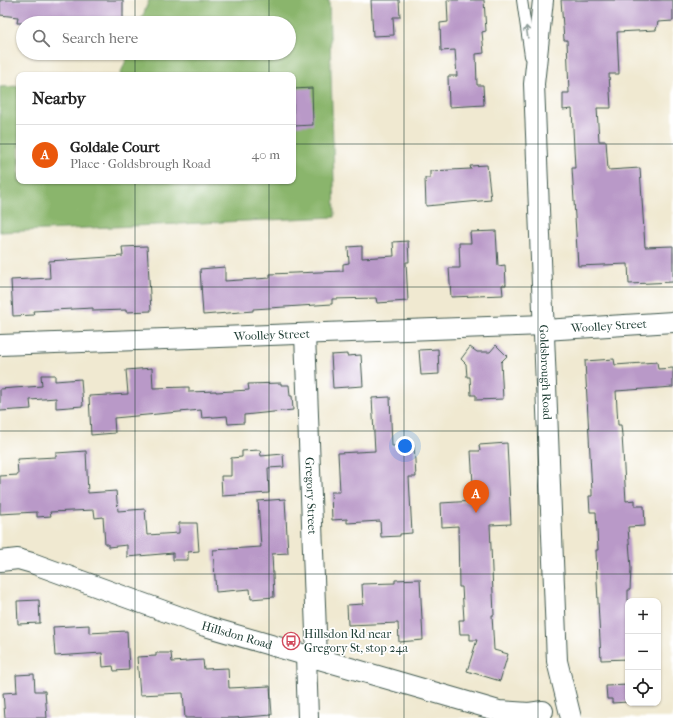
<!DOCTYPE html>
<meta charset="utf-8">
<style>
:root{--surface:#fff;--page:#f6f6f6;--text:#222;--muted:#767676;--line:#e0e0e0;--accent:#ea580c}
body{margin:0;font-family:"IM FELL French Canon",serif;background:var(--page);color:var(--text)}
.controls{position:absolute;right:12px;bottom:12px;display:grid;overflow:hidden;border-radius:8px;box-shadow:0 1px 3px #0004}
.controls button{width:36px;height:36px;display:grid;place-items:center;padding:0;border:0;border-bottom:1px solid var(--line);background:var(--surface);color:var(--text);font:20px sans-serif}
.you{position:absolute;left:405px;top:446px;width:14px;height:14px;margin:-10px;border:3px solid #fff;border-radius:50%;background:#1a73e8;box-shadow:0 0 0 6px #1a73e833}
.badge{display:grid;place-items:center;width:26px;height:26px;border-radius:50%;background:var(--accent);color:#fff;font-size:13px;font-weight:700}
.pin{position:absolute;translate:-50% -33px;filter:drop-shadow(0 1px 2px #0008)}
.pin::after{content:'';position:absolute;top:21px;width:14px;height:12px;background:inherit;clip-path:polygon(0 0,100% 0,50% 100%)}
.list{margin:0;padding:0;list-style:none}
h2{display:flex;justify-content:space-between;align-items:center;height:52px;margin:0;padding:0 16px;font-size:17px}
h2 small{font-size:13px;font-weight:400;color:var(--muted)}
.list li{display:grid;grid-template-columns:26px 1fr auto;gap:12px;align-items:center;box-sizing:border-box;height:60px;padding:0 16px;border-top:1px solid var(--line)}
.list b{display:block;font-size:15px;white-space:nowrap}
.list p{margin:0;font-size:13px;white-space:nowrap;color:var(--muted)}
.list em{font-size:13px;font-style:normal;color:var(--muted)}
.icon{flex:none;width:22px;height:22px;fill:none;stroke:currentColor;stroke-width:2;stroke-linecap:round;stroke-linejoin:round}
.map{position:relative;flex:none;width:673px;height:718px;overflow:hidden}
.search{position:absolute;background:var(--surface);box-shadow:0 1px 3px #0004;left:16px;top:16px;width:280px;height:44px;display:flex;align-items:center;gap:10px;box-sizing:border-box;padding:0 14px;border-radius:22px;color:var(--muted);font-size:15px}
.panel{position:absolute;background:var(--surface);box-shadow:0 1px 3px #0004;left:16px;top:72px;width:280px;height:112px;border-radius:8px}
.map>svg:first-child{display:block}
.forest{fill:#8ab56c;stroke:#547950}
.building{fill:#b999c8}
.lines{fill:none;stroke-linecap:round;stroke-linejoin:round}
.service-casing{stroke:#3e574c;stroke-width:12}
.minor-casing{stroke:#3e574c;stroke-width:22}
.service{stroke:#fff;stroke-width:10}
.minor{stroke:#fff;stroke-width:20}
.oneway{stroke:#8f9e9a}
.grid{fill:none;stroke:#1f3d34;stroke-width:1;stroke-opacity:0.55}
.labels{text-anchor:middle;dominant-baseline:central;stroke-width:3.5;stroke-linejoin:round;paint-order:stroke}
.street-label{font-size:12px;fill:#1f3d34;stroke:#fff}
.poi-label{font-size:12px;fill:#1f3d34;stroke:#fff;text-anchor:start}
</style>
<div class="map">
<svg width="673" height="718" viewBox="0 0 673 718">
<rect width="100%" height="100%" fill="#fff"/>
<filter id="ink" filterUnits="userSpaceOnUse"><feTurbulence type="fractalNoise" baseFrequency=".025" numOctaves="2"/><feDisplacementMap in="SourceGraphic" scale="8" xChannelSelector="R" yChannelSelector="G"/><feConvolveMatrix kernelMatrix="1 2 1 2 8 2 1 2 1" color-interpolation-filters="sRGB"/></filter>
<filter id="wash" filterUnits="userSpaceOnUse"><feTurbulence type="fractalNoise" baseFrequency=".012" numOctaves="4" result="noise"/><feDisplacementMap in="SourceGraphic" scale="16" xChannelSelector="R" yChannelSelector="G"/><feGaussianBlur stdDeviation="0.9" result="paint"/><feColorMatrix in="noise" values="0 0 0 0 0 0 0 0 0 0 0 0 0 0 0 0 0 1.4 0 .05"/><feComposite in="paint" operator="in"/></filter>
<g filter="url(#wash)">
<rect width="100%" height="100%" fill="#f0e9d1"/>
<path class="forest" d="M149 0H329L335 217 0 232V87L19 86V181H293V75H120L129 53H289V23H140Z"/>
<g id="blocks">
<g class="building">
<path d="M0 0H123V23H17L18 17 0 15Z"/>
<path d="M371 0H399L400 17H393L394 35 373 36Z"/>
<path d="M447 0H484L486 31 482 32 484 53 476 54 477 85H483L484 105 449 107 448 76H457L455 50 441 51 440 23 448 22Z"/>
<path d="M561 0H673V21L658 22 656 30 617 32 619 74H609L611 108H597L599 141H606L608 170 640 168 645 247 673 246V282L629 284 628 264 578 266 572 168H575L572 109 563 110V93H569L567 40H564Z"/>
<path d="M312 88 313 125 293 126V89Z"/>
<path d="M487 165 491 200 426 206 425 178H430V171L471 169 470 166Z"/>
<path d="M496 231 498 266 505 265 506 285H502L503 295 451 297 449 268H460L459 243H471L470 232Z"/>
<path d="M408 241 409 262H406L408 301 377 303 376 298 332 299V304L253 309V311L203 315 200 269 225 267V281L270 278V274L343 271V264L349 263 348 247 362 246V258L394 256 393 242Z"/>
<path d="M147 246 151 311 126 312V310L93 311V308L33 311 34 315 13 316 11 280 50 278 49 261 123 256 122 247Z"/>
<path d="M496 345 507 356 501 362 503 399 476 400V395H471L470 377H467L466 364 461 359 470 347 477 352H490Z"/>
<path d="M438 349 439 374 421 375 419 350Z"/>
<path d="M347 354V356L361 355 363 386 333 388 331 355Z"/>
<path d="M614 359 615 365 657 362 658 369 673 368V387L616 391 618 425H621L622 435 626 501 635 500V506H644L645 526 628 527 631 569 630 590H628V659L601 660 597 582 596 550H598L596 512H590L589 496H592V492L585 361Z"/>
<path d="M152 368 153 388 189 387V392L216 391V392L249 390 248 384 281 383V385H289L290 396H292L293 410 244 415V423L228 424 227 416 202 418 201 410 114 418 115 433 91 435 89 396 128 394 126 370Z"/>
<path d="M41 375H55V381L81 379 83 406 56 408V398L30 400 31 409 0 411V389L42 386Z"/>
<path d="M390 397 392 446 414 445 416 477H409L412 533 400 534V536L381 537 380 521 347 523V519L332 520 331 492H340L338 453 375 451 372 398Z"/>
<path d="M507 443 511 524 490 525 494 615H492L494 650 508 654 500 681 467 671 477 640H470V634H460L459 620H464L462 587H459L458 526 442 527 441 503 474 501 471 451H480L479 445Z"/>
<path d="M260 450 261 456 283 454 284 467 268 468 269 493 222 496 221 476H231V458L242 457V451Z"/>
<path d="M86 451 88 493 116 491 118 511 145 509 147 535 179 533V523H197L199 551 188 552V560H173V553L127 557V545L108 547V544H105L103 517 95 518 94 510 50 512 51 516 37 517V512L0 514V476L18 475 17 459 56 457V453Z"/>
<path d="M285 499 288 553 272 554 274 597 251 599 250 589 216 592 213 550 261 547 258 501Z"/>
<path d="M420 579 423 640 399 642 398 623 348 625 347 605 363 604 362 584 395 583V580Z"/>
<path d="M39 600 40 623 18 624 17 601Z"/>
<path d="M89 625V633L127 631 129 670 114 671 113 666 103 667 102 653 55 656 53 627Z"/>
<path d="M156 653H171L172 662 203 660 204 669 228 668 229 688 270 686 272 715 234 718H185L183 693 140 695 137 657 156 656Z"/>
<path d="M34 674 35 691H45L47 718H5L3 693 17 692 16 675Z"/>
<path d="M628 685V702L612 703V699H607L606 686Z"/>
</g>
</g>
</g>
<g filter="url(#ink)">
<use href="#blocks" fill-opacity="0" stroke="#3e574c" stroke-width="1"/>
<g class="lines">
<defs>
<path id="service" d="M522 0 530 56"/>
<g id="minor">
<path id="s1" d="M543 0 534 84 557 661 571 718"/>
<path id="s2" d="M544 330 673 322"/>
<path id="s3" d="M305 334 317 659"/>
<path id="s4" d="M0 345 544 325"/>
<path id="s5" d="M0 561 18 559 32 563 205 626 499 711 529 713 543 711"/>
<path d="M306 656 308 718"/>
</g>
</defs>
<use href="#service" class="service-casing"/>
<use href="#minor" class="minor-casing"/>
<use href="#service" class="service"/>
<use href="#minor" class="minor"/>
</g>
<defs><path id="oneway-shaft" d="M-6 0H5M1.5-3L5.5 0L1.5 3" fill="none" stroke-width="1.6" stroke-linecap="round" stroke-linejoin="round"/></defs>
<use class="oneway" href="#oneway-shaft" transform="translate(527 32) rotate(-98)"/>
</g>
<path class="grid" d="M135 0V23M269 0V23M404 0V718M538 0V718M135 53V75M269 53V75M0 144H19M293 144H673M135 181V718M269 181V718M0 287H673M0 431H673M0 574H673"/>
<defs>
<symbol id="bus-ring" viewBox="-11 -11 22 22"><circle r="9.5" fill="#fff" stroke="#d1495b" stroke-width="1.5"/><path d="M-5-6H5V4H4V6H2V4H-2V6H-4V4H-5ZM-3.5-4V0h7V-4ZM-3.5 1.2v1.5H-2V1.2ZM2 1.2v1.5H3.5V1.2Z" fill="#d1495b"/></symbol>
</defs>
<g fill-rule="evenodd">
<use href="#bus-ring" x="281" y="631" width="20" height="20"/>
</g>
<g class="labels">
<g class="street-label">
<text stroke="none"><textPath href="#s2" startOffset="65">Woolley Street</textPath></text>
<text stroke="none"><textPath href="#s4" startOffset="272">Woolley Street</textPath></text>
<text stroke="none"><textPath href="#s1" startOffset="373">Goldsbrough Road</textPath></text>
<text stroke="none"><textPath href="#s3" startOffset="162">Gregory Street</textPath></text>
<text stroke="none"><textPath href="#s5" startOffset="250">Hillsdon Road</textPath></text>
</g>
<g class="poi-label">
<text x="304" y="634">Hillsdon Rd near<tspan x="304" dy="14">Gregory St, stop 24a</tspan></text>
</g>
</g>
</svg>
<div class="controls">
<button>+</button>
<button>−</button>
<button><svg class="icon" aria-label="locate" viewBox="0 0 24 24"><circle cx="12" cy="12" r="6"/><path d="M12 2v4M12 18v4M2 12h4M18 12h4"/></svg></button>
</div>
<div class="you"></div>
<div class="pin badge" style="left:476px;top:513px">A</div>
<div class="search"><svg class="icon" aria-label="search" viewBox="0 0 24 24"><circle cx="10" cy="10" r="6"/><path d="M15 15l6 6"/></svg>Search here</div>
<section class="panel">
<h2>Nearby<small></small></h2>
<ul class="list">
<li><span class="badge">A</span><div><b>Goldale Court</b><p>Place · Goldsbrough Road</p></div><em>40 m</em></li>
</ul>
</section>
</div>
